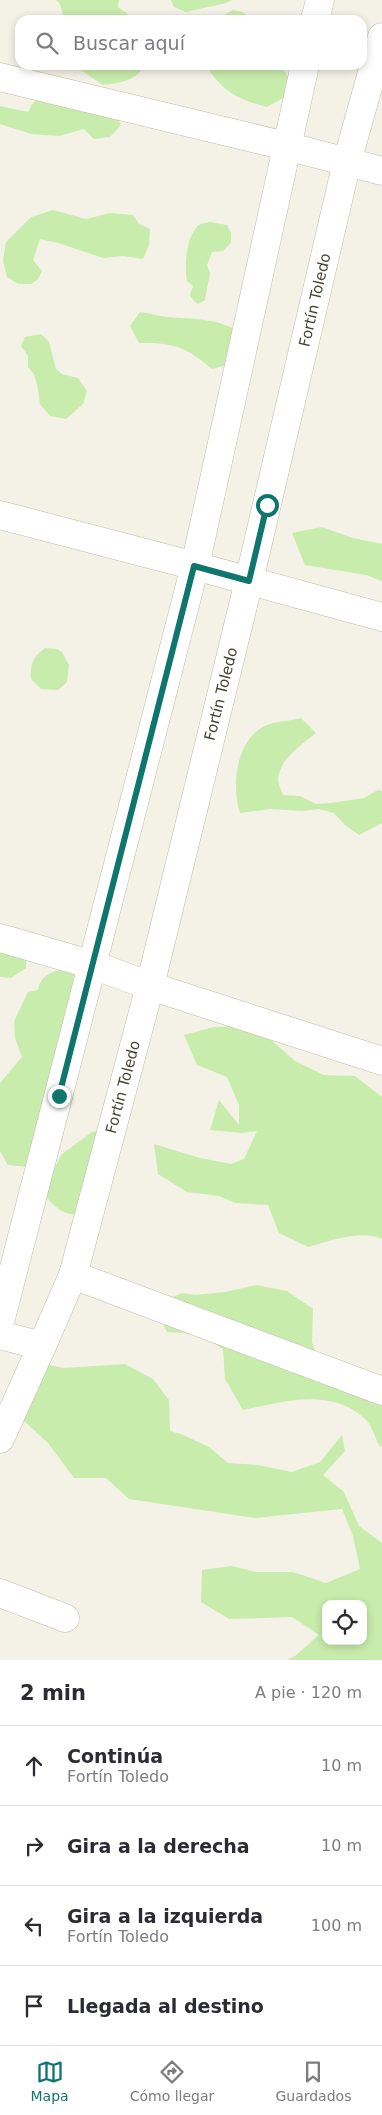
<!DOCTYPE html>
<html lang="es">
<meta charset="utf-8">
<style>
:root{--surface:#fff;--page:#f7f7f7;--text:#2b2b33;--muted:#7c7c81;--line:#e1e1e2;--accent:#0f766e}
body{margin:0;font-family:"DejaVu Sans",sans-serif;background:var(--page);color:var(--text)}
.controls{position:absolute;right:15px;bottom:15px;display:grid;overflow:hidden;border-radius:10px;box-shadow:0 2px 8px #0003}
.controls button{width:45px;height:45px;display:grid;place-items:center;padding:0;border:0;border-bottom:1px solid var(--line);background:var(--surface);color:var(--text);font:25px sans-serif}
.stop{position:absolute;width:15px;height:15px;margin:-11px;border:4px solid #0f766e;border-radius:50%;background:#fff}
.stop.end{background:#0f766e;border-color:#fff;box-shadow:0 1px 5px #0008}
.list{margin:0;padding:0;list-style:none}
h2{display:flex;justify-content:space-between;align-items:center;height:65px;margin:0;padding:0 20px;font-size:21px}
h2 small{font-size:16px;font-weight:400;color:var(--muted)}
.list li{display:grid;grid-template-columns:32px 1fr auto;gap:15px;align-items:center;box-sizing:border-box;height:80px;padding:0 20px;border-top:1px solid var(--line)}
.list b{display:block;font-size:19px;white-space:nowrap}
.list p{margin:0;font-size:16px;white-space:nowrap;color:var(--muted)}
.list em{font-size:16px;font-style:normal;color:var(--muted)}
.icon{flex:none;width:28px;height:28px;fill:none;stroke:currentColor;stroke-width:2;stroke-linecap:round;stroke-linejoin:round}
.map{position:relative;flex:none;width:382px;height:1660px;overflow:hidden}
.search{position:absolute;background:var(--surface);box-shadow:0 2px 8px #0003;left:15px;right:15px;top:15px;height:55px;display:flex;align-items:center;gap:12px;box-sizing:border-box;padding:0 18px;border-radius:15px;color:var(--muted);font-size:19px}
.sheet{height:385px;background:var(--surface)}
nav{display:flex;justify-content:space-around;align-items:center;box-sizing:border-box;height:70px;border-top:1px solid var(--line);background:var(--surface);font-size:14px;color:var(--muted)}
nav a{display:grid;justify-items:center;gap:2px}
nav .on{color:var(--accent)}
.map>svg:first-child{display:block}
.green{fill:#c8ecac;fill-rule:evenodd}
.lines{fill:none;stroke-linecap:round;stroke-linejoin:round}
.minor-casing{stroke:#c1bba8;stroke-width:29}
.tertiary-casing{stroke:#c1bba8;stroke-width:29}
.minor{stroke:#fff;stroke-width:28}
.tertiary{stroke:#fff;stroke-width:28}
.route{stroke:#0f766e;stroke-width:6}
.labels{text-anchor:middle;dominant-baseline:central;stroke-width:5;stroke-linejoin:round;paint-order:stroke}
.street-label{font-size:15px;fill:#484235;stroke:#fff}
</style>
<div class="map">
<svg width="382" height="1660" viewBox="0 0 382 1660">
<rect width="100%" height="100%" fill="#f4f2e6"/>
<g class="green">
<path d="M56 0H119L118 7 136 20H55L63 14 60 4Z"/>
<path d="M171 0H232L226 3 186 12 174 7Z"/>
<path d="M233 10 242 12 254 20H214Z"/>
<path d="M52 65H144C138 81 118 83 103 85L82 71Z"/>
<path d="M206 65H258L257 67 281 68C291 77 290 84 285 97L267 107C239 100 221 91 206 65Z"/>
<path d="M40 98 117 117 121 125 110 137 94 139 84 129 59 136 31 134 0 124V106L28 112 32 104Z"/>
<path d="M53 210 86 219 110 213 133 215 139 224 150 229 149 245 143 259 123 256 103 258 58 243 40 239 33 260 42 271 38 279 31 284H18L7 277 3 261 6 242 31 217Z"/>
<path d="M210 222 227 225 231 233V243L223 251 212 252 207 265 210 273 205 300 198 304 194 301 190 295 193 286 187 281C184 267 186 235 199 225 202 223 207 223 210 222Z"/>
<path d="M140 312C149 313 158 316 167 317 193 319 219 318 241 333L231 364 212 369C187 347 173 342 139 343L130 326Z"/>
<path d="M41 334 49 342 56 369 62 374 78 378 87 391 83 404 66 419 50 416 40 404 38 389 34 374 28 367V356L21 346 25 337Z"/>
<path d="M322 527 353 538 382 544V581L366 575 305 565 292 533Z"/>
<path d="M45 648 57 649 62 652 69 665 67 682 58 690 41 689 31 679C30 664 33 657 45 648Z"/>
<path d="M301 718 316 733C302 745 280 758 278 779 278 784 282 791 283 795L300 796 316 804 331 803 364 798 378 790 382 791V823L359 835 345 825 334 813 319 809 302 811 270 809 240 813C231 785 236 738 267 725 276 721 291 721 301 718Z"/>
<path d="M0 926 27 952 26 968 11 978 0 977Z"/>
<path d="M67 969 84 977 27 1167 8 1165 0 1151V1083L22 1057 15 1038 14 1021 28 992 38 990C41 974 53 971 67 969Z"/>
<path d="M245 1026 271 1040 295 1061 324 1075 355 1076 382 1097V1239C362 1229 329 1241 308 1247L279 1233 268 1205 235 1203 219 1196 187 1192 158 1174 154 1144 200 1158 231 1164 244 1159 257 1131 242 1133 210 1130 219 1100 239 1125V1105L227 1077 197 1065 184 1035 214 1027Z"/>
<path d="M103 1130 110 1193 102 1209C75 1217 65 1219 45 1196L48 1180 62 1154 92 1132Z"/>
<path d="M256 1285 287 1291 313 1309 312 1342 323 1373 382 1387V1447L379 1445C375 1437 371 1423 364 1418 329 1387 283 1402 243 1410L225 1379 223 1349 199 1334 167 1332 154 1305 182 1293 195 1295 225 1292Z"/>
<path d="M30 1360 63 1368 125 1364 153 1379 169 1400 170 1431 181 1434 209 1447 228 1463 258 1465 292 1472 320 1462 342 1435 345 1451 323 1475 344 1492 359 1526 382 1543V1660H287L295 1656 319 1635 292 1617 229 1619 201 1602 202 1570 232 1566 256 1572H293L326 1583 360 1569 353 1536 342 1509 255 1518 129 1499 106 1478H74L48 1443 24 1421 21 1391ZM326 1604H363V1641H326Z"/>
</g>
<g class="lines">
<defs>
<g id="minor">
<path d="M0 77 286 146 382 171"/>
<path d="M0 515 195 566 382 617"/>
<path d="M0 938 93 965 150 986 382 1061"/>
<path d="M73 1275 382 1391"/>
<path d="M0 1439 42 1346"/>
<path d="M0 1593 65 1618"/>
</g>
<g id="tertiary">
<path d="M315 20 320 0"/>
<path d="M0 1322 195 566 305 65"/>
<path d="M0 1335 42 1346 73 1275 150 986 249 581 347 162 382 37"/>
</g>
</defs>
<use href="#minor" class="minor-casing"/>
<use href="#tertiary" class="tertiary-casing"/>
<use href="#minor" class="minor"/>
<use href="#tertiary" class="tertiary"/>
</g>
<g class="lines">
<path class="route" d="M59 1096 194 566 249 581 267 505"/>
</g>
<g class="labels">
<g class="street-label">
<text transform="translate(315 300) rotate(-77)">Fortín Toledo</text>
<text transform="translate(221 694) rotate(-76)">Fortín Toledo</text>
<text transform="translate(123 1087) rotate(-75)">Fortín Toledo</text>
</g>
</g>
</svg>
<div class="controls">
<button><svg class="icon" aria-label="locate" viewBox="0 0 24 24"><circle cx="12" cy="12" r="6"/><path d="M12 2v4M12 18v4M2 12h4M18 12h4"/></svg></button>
</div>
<div class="stop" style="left:267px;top:505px"></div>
<div class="stop end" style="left:59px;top:1096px"></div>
<div class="search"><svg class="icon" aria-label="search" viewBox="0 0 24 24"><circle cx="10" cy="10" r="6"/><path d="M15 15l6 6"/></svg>Buscar aquí</div>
</div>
<section class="sheet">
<h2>2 min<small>A pie · 120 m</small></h2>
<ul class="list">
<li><svg class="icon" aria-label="ahead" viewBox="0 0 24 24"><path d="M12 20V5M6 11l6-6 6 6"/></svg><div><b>Continúa</b><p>Fortín Toledo</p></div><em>10 m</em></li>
<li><svg class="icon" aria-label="right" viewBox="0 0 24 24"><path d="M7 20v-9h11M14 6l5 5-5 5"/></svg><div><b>Gira a la derecha</b></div><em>10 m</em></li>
<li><svg class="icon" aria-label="left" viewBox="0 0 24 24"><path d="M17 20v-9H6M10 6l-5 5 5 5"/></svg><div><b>Gira a la izquierda</b><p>Fortín Toledo</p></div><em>100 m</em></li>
<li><svg class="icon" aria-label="arrive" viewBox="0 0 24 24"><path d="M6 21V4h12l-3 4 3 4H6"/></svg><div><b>Llegada al destino</b></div></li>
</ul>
</section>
<nav>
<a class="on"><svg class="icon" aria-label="map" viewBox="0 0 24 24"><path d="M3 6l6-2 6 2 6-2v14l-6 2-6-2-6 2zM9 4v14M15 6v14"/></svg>Mapa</a>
<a><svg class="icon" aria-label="directions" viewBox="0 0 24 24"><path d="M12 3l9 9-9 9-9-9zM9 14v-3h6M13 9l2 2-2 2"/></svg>Cómo llegar</a>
<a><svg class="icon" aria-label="saved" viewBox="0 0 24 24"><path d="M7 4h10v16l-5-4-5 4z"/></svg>Guardados</a>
</nav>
